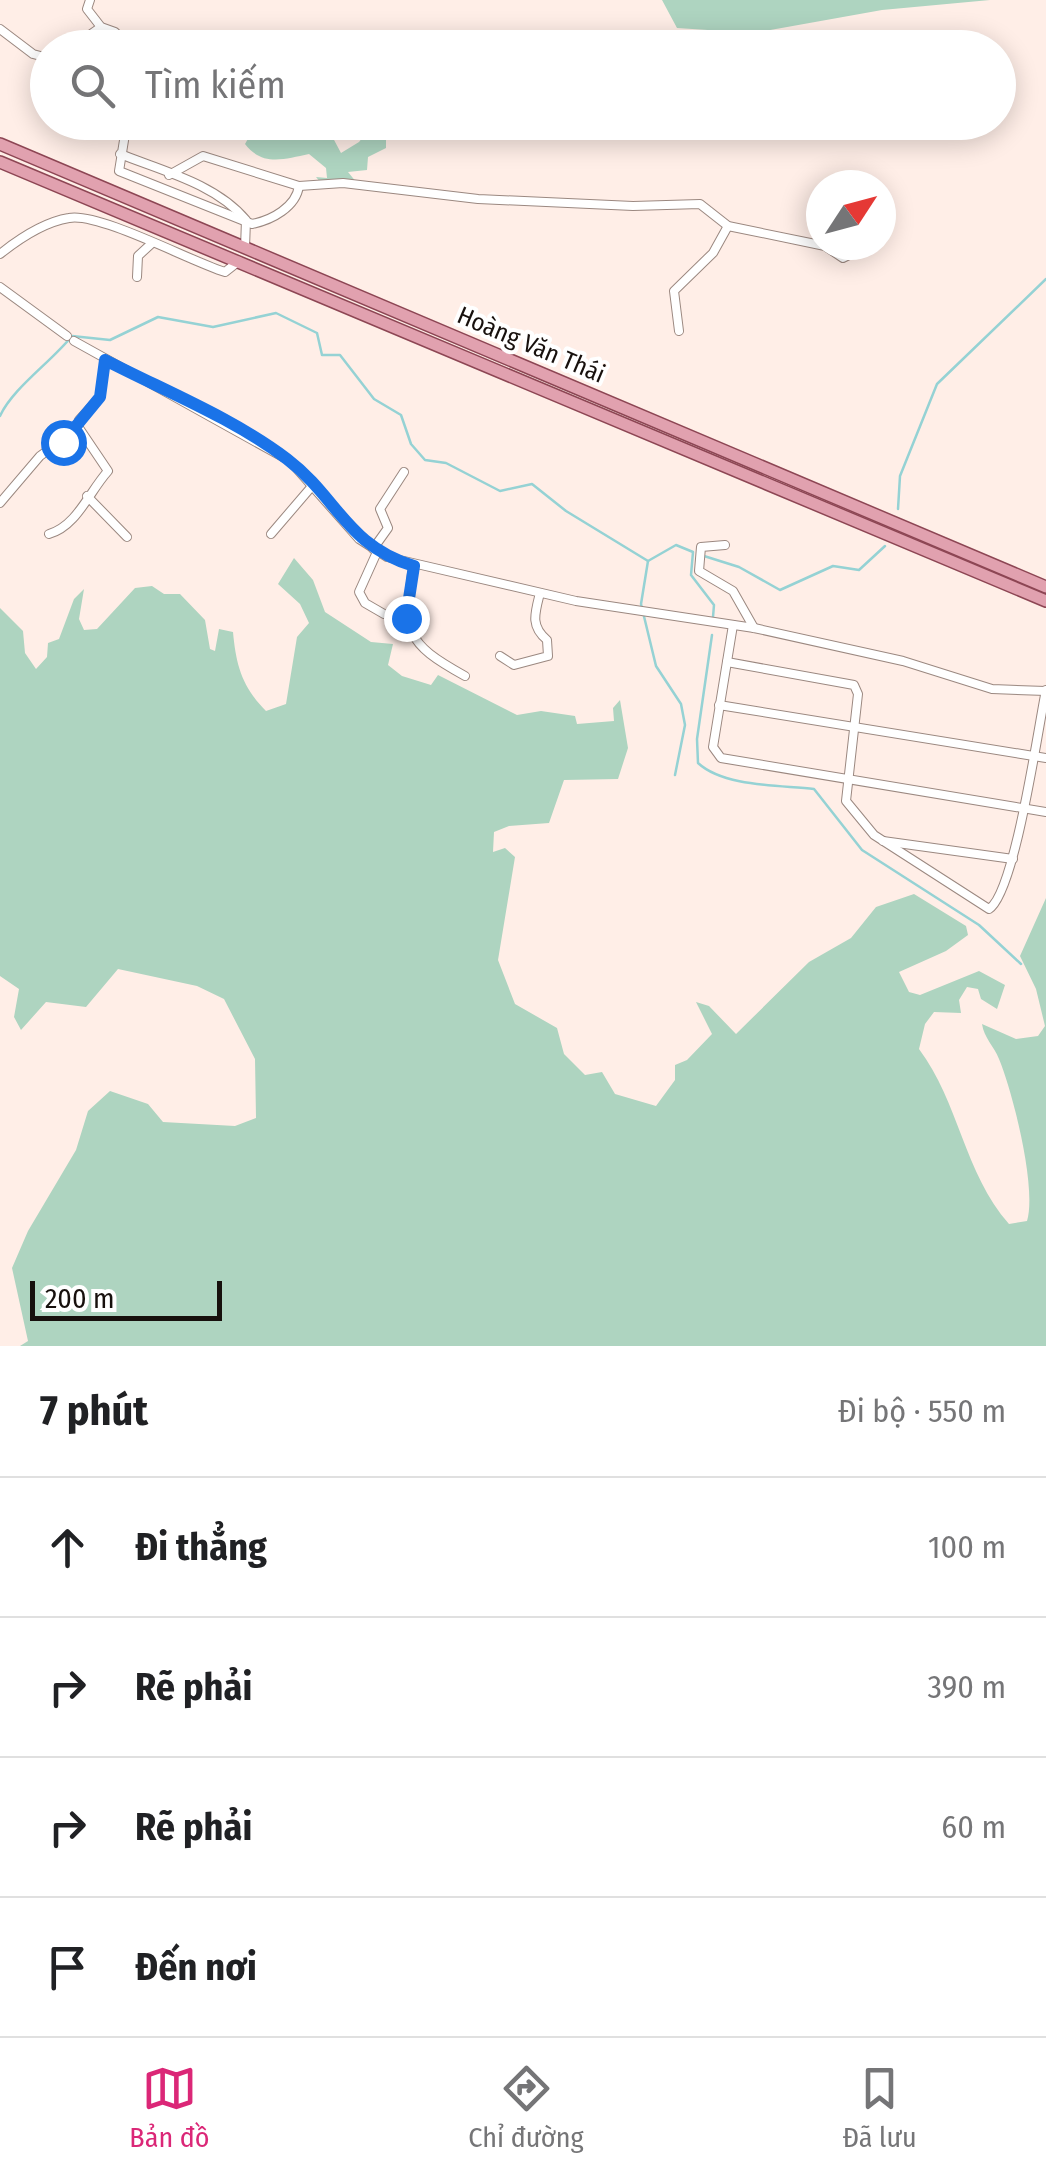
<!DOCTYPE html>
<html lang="vi">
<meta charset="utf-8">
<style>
:root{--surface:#fff;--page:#f6f6f6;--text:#202124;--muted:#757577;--line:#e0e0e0;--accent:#db2777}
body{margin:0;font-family:"Fira Sans Condensed",sans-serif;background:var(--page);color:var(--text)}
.compass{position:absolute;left:806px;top:170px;width:90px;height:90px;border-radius:50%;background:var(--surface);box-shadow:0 5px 25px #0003;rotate:54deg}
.scale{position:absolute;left:30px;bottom:25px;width:192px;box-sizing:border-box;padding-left:10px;border:5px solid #17100d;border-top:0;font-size:28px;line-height:35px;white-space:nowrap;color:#17100d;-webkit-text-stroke:8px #fff;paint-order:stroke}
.stop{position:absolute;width:30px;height:30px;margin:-22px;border:8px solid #1a73e8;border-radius:50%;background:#fff}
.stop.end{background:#1a73e8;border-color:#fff;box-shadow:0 2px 10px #0008}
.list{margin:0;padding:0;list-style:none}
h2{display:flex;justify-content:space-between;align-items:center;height:130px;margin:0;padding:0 40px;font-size:42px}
h2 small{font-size:32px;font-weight:400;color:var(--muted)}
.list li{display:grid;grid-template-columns:65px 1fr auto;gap:30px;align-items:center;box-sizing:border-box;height:140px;padding:0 40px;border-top:2px solid var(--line)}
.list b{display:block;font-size:38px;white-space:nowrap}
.list em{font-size:32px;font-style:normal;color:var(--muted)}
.icon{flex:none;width:55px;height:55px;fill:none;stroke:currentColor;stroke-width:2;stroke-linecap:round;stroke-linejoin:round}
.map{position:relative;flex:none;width:1046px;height:1346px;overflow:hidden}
.search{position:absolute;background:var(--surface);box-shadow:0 5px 25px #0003;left:30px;right:30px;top:30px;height:110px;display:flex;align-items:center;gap:25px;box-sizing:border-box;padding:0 35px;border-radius:55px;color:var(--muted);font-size:38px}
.sheet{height:690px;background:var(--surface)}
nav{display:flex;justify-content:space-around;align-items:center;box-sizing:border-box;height:140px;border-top:2px solid var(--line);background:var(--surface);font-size:28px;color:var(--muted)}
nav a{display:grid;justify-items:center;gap:5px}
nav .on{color:var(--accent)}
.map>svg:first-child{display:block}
.green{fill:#aed4c0}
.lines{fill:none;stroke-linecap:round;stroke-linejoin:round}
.stream{stroke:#95d2d4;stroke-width:2.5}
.minor-casing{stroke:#9b8880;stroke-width:10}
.primary-casing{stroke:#8d4654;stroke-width:14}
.minor{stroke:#fff;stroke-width:8}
.primary{stroke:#e1a1af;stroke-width:11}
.route{stroke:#1a73e8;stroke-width:12}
.labels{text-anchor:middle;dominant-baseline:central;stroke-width:8;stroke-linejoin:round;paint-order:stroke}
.street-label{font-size:25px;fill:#17100d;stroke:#fff}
</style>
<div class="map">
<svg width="1046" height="1346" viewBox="0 0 1046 1346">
<rect width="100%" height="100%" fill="#ffeee7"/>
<g class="green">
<path d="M662 0H990L882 10 754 33 677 28Z"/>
<path d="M257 123H325L341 153 359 142 374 123H386V148L368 157 367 170 348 172 357 183H321L316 177 327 178 326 168 309 154C284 159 263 167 245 144Z"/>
<path d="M294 558 313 580 325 612 371 642 393 644 388 665 402 676 431 685 438 675 517 715 541 711 575 716 577 724 614 721 613 708 620 700 628 748 618 779 564 780 549 823 509 826 494 832 493 852 505 848 515 857 498 960 515 1004 557 1028 564 1054 585 1075 602 1072 615 1094 656 1106 675 1080V1065L687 1060 712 1034 696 1002 709 1006 736 1034 809 962 851 938 876 907 914 894 966 926 968 935 946 951 899 972 909 992 920 995 979 971 1005 985 997 1009 981 999 978 989 967 987 959 1000 961 1013 934 1012 925 1024 919 1049C959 1102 964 1173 1009 1224L1027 1221C1037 1188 1013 1093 999 1059 994 1046 984 1038 982 1024L1016 1039 1038 1036 1045 1026 1036 989 1020 956 1046 898V1346H20L28 1341 12 1268 28 1231 76 1150 88 1111 110 1091 148 1104 163 1122 235 1126 256 1118 255 1059 224 999 197 986 118 969 86 1007 46 1002 21 1030 14 1017 19 989 0 976V608L23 631 25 653 36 669 47 657 48 643 59 639 74 599 84 589 79 619 84 630 97 629 135 588 152 586 164 594H180L205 620 210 649 215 651 219 629 233 632C236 665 242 687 266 711L286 704 297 637 309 623 300 604 278 584Z"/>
</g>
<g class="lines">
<g class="stream">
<path d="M0 416C13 388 50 363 72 336L110 340 158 317 213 327 276 313 317 333 322 355H340L374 399 401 415 411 444 425 460 446 463 500 491 532 484 566 511 648 561"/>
<path d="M898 509 900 476 937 384 1046 279"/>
<path d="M704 556 739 567 780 590 833 566 859 570 885 546"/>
<path d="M712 635 697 739 698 763C724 787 780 785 814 789L862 850 979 925 1021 964"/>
<path d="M675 775 685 725 681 704 656 666 641 604 648 561 676 545 693 552 691 575 714 605 713 617"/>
</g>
<defs>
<g id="minor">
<path d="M90 0 87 9 101 27 115 32 131 48"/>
<path d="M0 29 33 54 48 58"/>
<path d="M71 48 101 27"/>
<path d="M127 122 119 171 252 224C272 220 296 207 299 186"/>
<path d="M120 154C163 171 216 184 246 220L245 248"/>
<path d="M169 175 203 156 299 186 343 183 478 199 633 206 700 204 728 226 825 246 843 258 869 245"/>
<path d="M0 254C20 238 44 222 69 218 99 212 192 262 225 272L239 261"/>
<path d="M137 277 138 256 151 244"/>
<path d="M0 287 67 336"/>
<path d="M679 331 674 291 713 253 728 226"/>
<path d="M74 341 290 461 359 539 387 557 576 601 754 628 903 661 992 689 1046 691"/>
<path d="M87 496 127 537"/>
<path d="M0 503 40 456 79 428"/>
<path d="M49 534C77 526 89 492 108 471L79 428V420L100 397 105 360"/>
<path d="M271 534 313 485"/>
<path d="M725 545 701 547 699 571 733 591 754 628"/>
<path d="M373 549 388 528 380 509 404 472"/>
<path d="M377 552 359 592 365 603 384 614"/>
<path d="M413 565C405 632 402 641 465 676"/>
<path d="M733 625 713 747 721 758 1046 812"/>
<path d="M500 656 514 665 548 656 547 640C530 626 535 613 540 593"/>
<path d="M727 662 854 685 858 694 846 801 874 835 989 909C1015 893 1038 728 1046 690"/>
<path d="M719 705 1046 758"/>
<path d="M883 841 1013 859"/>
</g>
<g id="primary">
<path d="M0 144 1046 587"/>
<path d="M0 162 1046 601"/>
</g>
</defs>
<use href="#minor" class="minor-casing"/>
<use href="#primary" class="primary-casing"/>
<use href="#minor" class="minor"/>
<use href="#primary" class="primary"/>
</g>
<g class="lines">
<path class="route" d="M63 442 100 397 105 360C165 391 233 418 287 459 337 497 347 546 414 566L406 618"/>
</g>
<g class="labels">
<g class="street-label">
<text transform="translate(531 345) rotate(23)">Hoàng Văn Thái</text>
</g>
</g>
</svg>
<svg class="compass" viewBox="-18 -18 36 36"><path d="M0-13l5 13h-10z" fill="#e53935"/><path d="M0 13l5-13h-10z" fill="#757577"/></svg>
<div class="scale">200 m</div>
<div class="stop" style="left:63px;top:442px"></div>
<div class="stop end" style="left:406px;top:618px"></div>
<div class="search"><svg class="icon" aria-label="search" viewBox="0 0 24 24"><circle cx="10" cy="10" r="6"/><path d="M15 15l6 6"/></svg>Tìm kiếm</div>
</div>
<section class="sheet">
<h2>7 phút<small>Đi bộ · 550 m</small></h2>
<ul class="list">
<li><svg class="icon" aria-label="ahead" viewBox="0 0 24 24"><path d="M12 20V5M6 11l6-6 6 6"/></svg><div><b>Đi thẳng</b></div><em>100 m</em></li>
<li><svg class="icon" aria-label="right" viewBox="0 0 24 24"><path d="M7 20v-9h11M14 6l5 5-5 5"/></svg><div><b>Rẽ phải</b></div><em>390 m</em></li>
<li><svg class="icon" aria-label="right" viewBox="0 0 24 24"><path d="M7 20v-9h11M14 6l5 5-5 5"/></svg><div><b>Rẽ phải</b></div><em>60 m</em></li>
<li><svg class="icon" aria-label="arrive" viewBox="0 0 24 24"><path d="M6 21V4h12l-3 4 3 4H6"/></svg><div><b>Đến nơi</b></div></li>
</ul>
</section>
<nav>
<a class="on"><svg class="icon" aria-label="map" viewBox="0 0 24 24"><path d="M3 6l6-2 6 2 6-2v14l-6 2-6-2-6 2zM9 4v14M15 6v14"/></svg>Bản đồ</a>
<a><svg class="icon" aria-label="directions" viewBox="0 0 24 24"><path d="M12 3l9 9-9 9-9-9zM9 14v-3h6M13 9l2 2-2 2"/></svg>Chỉ đường</a>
<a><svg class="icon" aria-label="saved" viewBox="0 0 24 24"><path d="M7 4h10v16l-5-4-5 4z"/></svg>Đã lưu</a>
</nav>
